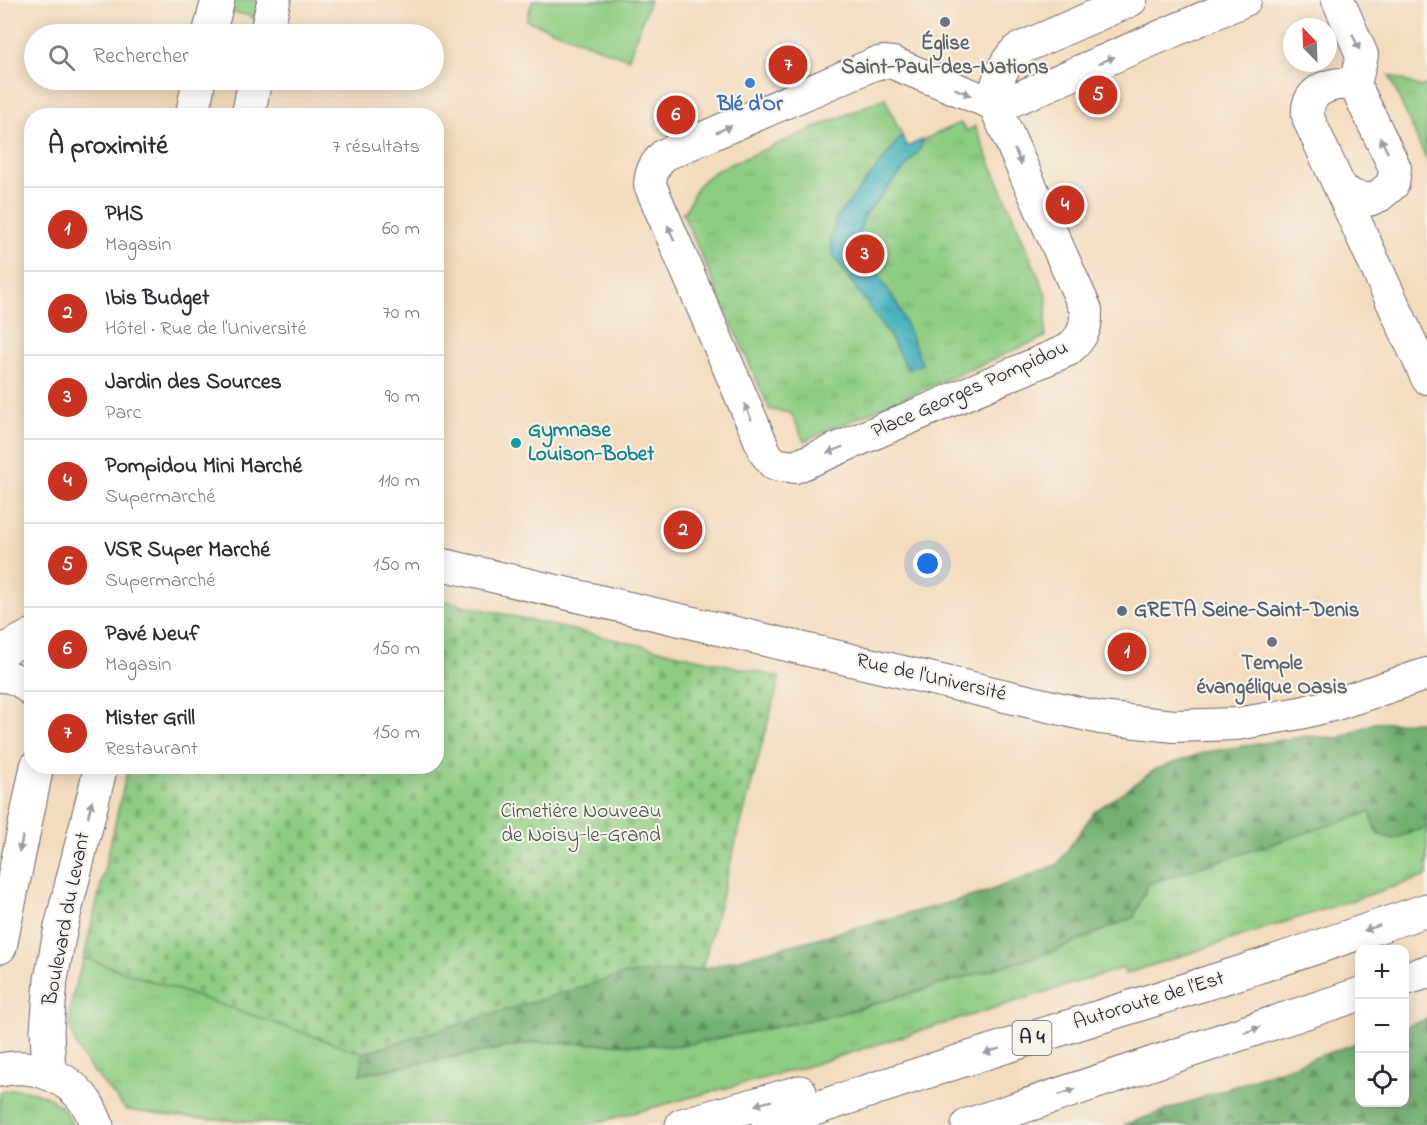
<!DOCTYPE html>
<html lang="fr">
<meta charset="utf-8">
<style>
:root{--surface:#fff;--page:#f2f2f3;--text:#2b2b33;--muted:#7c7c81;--line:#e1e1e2;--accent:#c8321e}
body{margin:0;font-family:"Indie Flower",sans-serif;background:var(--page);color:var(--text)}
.controls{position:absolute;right:18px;bottom:18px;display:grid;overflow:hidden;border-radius:12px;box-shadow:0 3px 15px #0003}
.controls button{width:54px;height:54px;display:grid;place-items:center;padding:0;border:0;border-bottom:2px solid var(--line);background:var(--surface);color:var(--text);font:30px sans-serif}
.compass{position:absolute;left:1283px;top:18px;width:54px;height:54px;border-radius:50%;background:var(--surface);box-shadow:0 3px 15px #0003;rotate:337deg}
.you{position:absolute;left:928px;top:564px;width:21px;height:21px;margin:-15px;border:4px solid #fff;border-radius:50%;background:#1a73e8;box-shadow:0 0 0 9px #1a73e833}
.badge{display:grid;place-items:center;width:39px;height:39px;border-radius:50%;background:var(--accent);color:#fff;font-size:20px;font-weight:700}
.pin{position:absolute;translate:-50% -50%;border:3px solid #fff;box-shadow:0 2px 6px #0006}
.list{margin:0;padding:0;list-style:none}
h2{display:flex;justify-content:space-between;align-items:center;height:78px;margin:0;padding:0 24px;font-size:26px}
h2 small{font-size:20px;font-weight:400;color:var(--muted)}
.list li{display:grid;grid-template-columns:39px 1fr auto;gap:18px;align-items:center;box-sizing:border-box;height:84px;padding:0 24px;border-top:2px solid var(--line)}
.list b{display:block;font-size:22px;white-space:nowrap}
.list p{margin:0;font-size:20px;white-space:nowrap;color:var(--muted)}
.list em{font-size:20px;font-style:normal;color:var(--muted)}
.icon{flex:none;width:33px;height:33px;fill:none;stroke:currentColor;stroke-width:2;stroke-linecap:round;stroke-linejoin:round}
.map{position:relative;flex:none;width:1427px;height:1125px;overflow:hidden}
.search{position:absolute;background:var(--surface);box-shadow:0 3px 15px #0003;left:24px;top:24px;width:420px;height:66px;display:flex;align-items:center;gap:15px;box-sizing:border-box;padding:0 21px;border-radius:33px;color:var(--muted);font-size:22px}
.panel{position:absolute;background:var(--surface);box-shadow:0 3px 15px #0003;left:24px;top:108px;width:420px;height:666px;border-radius:24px}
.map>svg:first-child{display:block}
.grass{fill:url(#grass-tufts);stroke:#58775e;stroke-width:1.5}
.forest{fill:url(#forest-firs);stroke:#4a6956;stroke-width:1.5}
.cemetery{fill:url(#cemetery-stones);stroke:#58775e;stroke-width:1.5}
.pitch{fill:#8dcc82;stroke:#58775e;stroke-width:1.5}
.water{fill:url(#water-ripples);stroke:#336a7c;stroke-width:1.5}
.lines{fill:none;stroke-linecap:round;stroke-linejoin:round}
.minor-casing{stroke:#6b6368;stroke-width:34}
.major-casing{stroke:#6b6368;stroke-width:35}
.highway-casing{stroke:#6b6368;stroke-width:35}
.minor{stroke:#fff;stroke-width:32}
.major{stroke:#fff;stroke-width:33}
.highway{stroke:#fff;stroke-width:33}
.oneway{fill:#9c9ca7}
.worship-dot{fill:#6b7280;stroke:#f7f3e8;stroke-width:2}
.shop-dot{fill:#3f7fe0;stroke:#f7f3e8;stroke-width:2}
.culture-dot{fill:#0f9aa8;stroke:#f7f3e8;stroke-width:2}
.service-dot{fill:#5c6f8a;stroke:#f7f3e8;stroke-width:2}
.labels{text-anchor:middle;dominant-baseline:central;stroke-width:4.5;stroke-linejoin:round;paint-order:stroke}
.shield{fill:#f7f3e8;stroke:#62616f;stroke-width:1.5}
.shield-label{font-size:20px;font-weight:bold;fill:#22223b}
.worship-label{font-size:21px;font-weight:bold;fill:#5b616d;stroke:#f7f3e8}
.shop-label{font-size:21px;font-weight:bold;fill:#366cbe;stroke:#f7f3e8}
.street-label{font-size:21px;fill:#22223b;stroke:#f7f3e8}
.culture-label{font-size:21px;font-weight:bold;fill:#0d838f;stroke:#f7f3e8;text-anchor:start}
.service-label{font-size:21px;font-weight:bold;fill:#4e5e75;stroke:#f7f3e8;text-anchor:start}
.park-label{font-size:21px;fill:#425550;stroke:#f7f3e8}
</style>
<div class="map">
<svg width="1427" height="1125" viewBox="0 0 1427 1125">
<defs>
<pattern id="grass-tufts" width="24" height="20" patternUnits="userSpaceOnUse" patternTransform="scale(1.5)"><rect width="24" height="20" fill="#8dcc82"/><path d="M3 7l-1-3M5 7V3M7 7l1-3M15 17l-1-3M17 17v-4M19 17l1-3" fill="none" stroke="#79af71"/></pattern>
<pattern id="forest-firs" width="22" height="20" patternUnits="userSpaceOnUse" patternTransform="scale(1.5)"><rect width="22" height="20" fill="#72b070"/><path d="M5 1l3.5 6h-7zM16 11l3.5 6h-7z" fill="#5d8f5d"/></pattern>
<pattern id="cemetery-stones" width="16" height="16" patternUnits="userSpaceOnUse" patternTransform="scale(1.5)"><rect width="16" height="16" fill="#8dcc82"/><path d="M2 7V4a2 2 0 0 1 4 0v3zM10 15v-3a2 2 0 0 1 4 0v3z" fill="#79af71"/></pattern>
<pattern id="water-ripples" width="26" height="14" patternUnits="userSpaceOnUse" patternTransform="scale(1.5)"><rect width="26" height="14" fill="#44b3bd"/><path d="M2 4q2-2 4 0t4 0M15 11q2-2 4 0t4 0" fill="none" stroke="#38919b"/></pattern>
</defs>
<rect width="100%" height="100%" fill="#f7f3e8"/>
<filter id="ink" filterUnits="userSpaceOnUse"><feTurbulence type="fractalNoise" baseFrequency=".0167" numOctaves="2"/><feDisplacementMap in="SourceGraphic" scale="12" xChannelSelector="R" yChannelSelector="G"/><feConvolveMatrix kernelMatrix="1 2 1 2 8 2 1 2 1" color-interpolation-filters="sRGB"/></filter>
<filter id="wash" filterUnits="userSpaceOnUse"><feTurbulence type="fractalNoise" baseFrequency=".008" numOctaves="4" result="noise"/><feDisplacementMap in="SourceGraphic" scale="24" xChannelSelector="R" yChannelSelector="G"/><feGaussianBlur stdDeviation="1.35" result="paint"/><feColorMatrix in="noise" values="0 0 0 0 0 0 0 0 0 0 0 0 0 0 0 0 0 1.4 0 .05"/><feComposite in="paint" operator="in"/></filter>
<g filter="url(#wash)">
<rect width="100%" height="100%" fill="#f2dcbd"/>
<g class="grass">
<path d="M229 0H261L254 19 250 16 227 11Z"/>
<path d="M1389 75 1421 87 1424 85 1427 87 1426 159Z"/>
<path d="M885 98 907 147 960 123 967 131 975 126 1047 297 1045 337 804 441 791 413 770 410 682 212 686 211C696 187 697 183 719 169Z"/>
<path d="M1370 812 1377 834 1393 839 1427 827V876L1125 974 1123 968 798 1069 587 1125H296L171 1116 126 1110C106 1083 68 1054 70 1016 70 997 78 977 84 958L363 1053 361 1074 536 1042 680 1046 839 1014 1052 952 1134 917 1147 884Z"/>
<path d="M17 1089C42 1092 62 1100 72 1125H0V1092Z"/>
</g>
<g class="forest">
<path d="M1421 722 1427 724V827L1393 839 1377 834 1370 812 1148 884 1134 917 1052 952 839 1014 680 1046 536 1042 360 1074 363 1053 625 974 702 969 981 894 1057 865 1094 812 1156 769 1206 752 1308 736 1339 738 1374 723Z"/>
<path d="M1427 1019V1125H1124L1359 1042 1360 1102H1404L1405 1027Z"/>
</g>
<path class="cemetery" d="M437 599 780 677 702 969 625 974 363 1053 84 958 128 767 436 766Z"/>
<path class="pitch" d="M533 0H650L628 59 526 20Z"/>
<path class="water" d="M902 136 907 147 924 139 919 151 864 216 860 230 862 245 869 261 898 305 922 364 908 370 887 332 834 257 830 239 837 217Z"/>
</g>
<g filter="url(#ink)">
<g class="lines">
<defs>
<g id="minor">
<path d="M1131 0 1017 50C1003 63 995 84 994 104L1086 310C1087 328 1082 338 1068 350L795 467 774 464 766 454 650 185C651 171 654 165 664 155L874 64 884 62 893 63 981 99 994 104H1004L1245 0"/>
<path d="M1338 0 1362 55 1355 85"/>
<path d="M1342 190 1355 197 1369 200 1379 196 1393 184 1395 168 1355 85C1331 80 1301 92 1309 120L1427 378"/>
<path d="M436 563 1100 718 1174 726 1237 724 1300 713 1333 705 1427 674"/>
<path d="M0 652 32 635"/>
<path d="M0 676C12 676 24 682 32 691"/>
</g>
<g id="major">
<path d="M209 34 218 0"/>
<path d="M266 34 274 0"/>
<path d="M192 116 199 80"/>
<path d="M248 116 255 80"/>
<path d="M0 947 37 766"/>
<path d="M0 1070C32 1062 69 1076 87 1104 91 1110 94 1118 97 1125"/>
<path d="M49 1073 47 1030 51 979 61 927 101 766"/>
</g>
<g id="highway">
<path d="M1404 979 1427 972"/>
<path d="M682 1125 800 1092"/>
<path d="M768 1125C921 1071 1076 1025 1229 976 1296 955 1361 932 1427 910"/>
<path d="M968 1125 1360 994"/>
</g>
</defs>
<use href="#minor" class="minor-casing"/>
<use href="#major" class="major-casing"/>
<use href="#highway" class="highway-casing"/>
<use href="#minor" class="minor"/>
<use href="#major" class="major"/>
<use href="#highway" class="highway"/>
</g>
<defs><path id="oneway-solid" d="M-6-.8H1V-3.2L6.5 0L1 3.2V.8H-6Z" transform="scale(1.5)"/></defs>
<g class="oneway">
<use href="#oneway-solid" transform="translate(1356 42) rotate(66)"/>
<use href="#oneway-solid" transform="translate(1107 60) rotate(-23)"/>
<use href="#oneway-solid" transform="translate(963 92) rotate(22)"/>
<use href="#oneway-solid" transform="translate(724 129) rotate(-23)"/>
<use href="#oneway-solid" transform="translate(1384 145) rotate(-116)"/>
<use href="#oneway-solid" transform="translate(1018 157) rotate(66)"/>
<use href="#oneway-solid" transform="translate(671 233) rotate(-113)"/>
<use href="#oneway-solid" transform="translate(748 412) rotate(-113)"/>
<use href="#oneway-solid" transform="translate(835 450) rotate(157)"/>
<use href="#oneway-solid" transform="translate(90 809) rotate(-76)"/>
<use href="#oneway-solid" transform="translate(21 844) rotate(102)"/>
<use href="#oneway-solid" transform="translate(1372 928) rotate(161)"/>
<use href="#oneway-solid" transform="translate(1252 1030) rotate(-18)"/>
<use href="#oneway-solid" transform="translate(992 1051) rotate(162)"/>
<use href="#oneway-solid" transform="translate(1067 1092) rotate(-18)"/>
<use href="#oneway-solid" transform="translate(763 1103) rotate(165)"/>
</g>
</g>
<g class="worship-dot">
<circle cx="945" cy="22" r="6"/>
<circle cx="1272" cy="642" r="6"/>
</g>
<circle class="shop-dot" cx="750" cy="83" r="6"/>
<circle class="culture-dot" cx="516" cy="443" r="6"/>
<circle class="service-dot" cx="1122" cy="611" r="6"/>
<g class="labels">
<rect class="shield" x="1012.5" y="1021" width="39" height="34" rx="4.5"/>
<g class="shield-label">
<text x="1032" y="1038">A 4</text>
</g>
<g class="worship-label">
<text x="945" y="44">Église<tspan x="945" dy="24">Saint-Paul-des-Nations</tspan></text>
<text x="1272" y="664">Temple<tspan x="1272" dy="24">évangélique Oasis</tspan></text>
</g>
<g class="shop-label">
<text x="750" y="105">Blé d'Or</text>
</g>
<g class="street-label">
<text transform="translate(970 390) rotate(-24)">Place Georges Pompidou</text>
<text transform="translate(931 678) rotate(13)">Rue de l'Université</text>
<text transform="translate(67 919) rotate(-79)">Boulevard du Levant</text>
<text transform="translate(1149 1001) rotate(-17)">Autoroute de l’Est</text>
</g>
<g class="culture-label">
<text x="528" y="431">Gymnase<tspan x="528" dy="24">Louison-Bobet</tspan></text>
</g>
<g class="service-label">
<text x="1134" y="611">GRETA Seine-Saint-Denis</text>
</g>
<g class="park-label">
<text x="581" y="812">Cimetière Nouveau<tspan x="581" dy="24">de Noisy-le-Grand</tspan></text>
</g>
</g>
</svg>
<div class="controls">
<button>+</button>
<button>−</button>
<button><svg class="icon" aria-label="locate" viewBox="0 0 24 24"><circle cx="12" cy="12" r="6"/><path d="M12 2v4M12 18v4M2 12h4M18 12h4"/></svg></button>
</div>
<svg class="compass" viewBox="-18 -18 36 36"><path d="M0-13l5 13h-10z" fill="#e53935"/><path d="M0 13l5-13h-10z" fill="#7c7c81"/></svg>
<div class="you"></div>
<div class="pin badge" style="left:1127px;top:652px">1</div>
<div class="pin badge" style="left:683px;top:530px">2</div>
<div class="pin badge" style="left:865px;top:254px">3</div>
<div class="pin badge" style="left:1065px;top:205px">4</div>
<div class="pin badge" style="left:1098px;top:95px">5</div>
<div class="pin badge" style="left:676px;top:115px">6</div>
<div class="pin badge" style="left:788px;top:65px">7</div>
<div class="search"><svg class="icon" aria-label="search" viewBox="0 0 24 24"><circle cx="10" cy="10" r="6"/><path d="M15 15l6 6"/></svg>Rechercher</div>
<section class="panel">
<h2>À proximité<small>7 résultats</small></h2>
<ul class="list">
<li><span class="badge">1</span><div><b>PHS</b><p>Magasin</p></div><em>60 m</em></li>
<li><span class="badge">2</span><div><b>Ibis Budget</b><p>Hôtel · Rue de l'Université</p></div><em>70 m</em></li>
<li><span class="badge">3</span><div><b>Jardin des Sources</b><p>Parc</p></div><em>90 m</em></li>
<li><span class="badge">4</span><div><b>Pompidou Mini Marché</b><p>Supermarché</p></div><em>110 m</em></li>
<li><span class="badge">5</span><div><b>VSR Super Marché</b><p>Supermarché</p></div><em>150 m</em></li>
<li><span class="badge">6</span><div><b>Pavé Neuf</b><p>Magasin</p></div><em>150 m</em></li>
<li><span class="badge">7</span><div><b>Mister Grill</b><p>Restaurant</p></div><em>150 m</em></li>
</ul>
</section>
</div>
